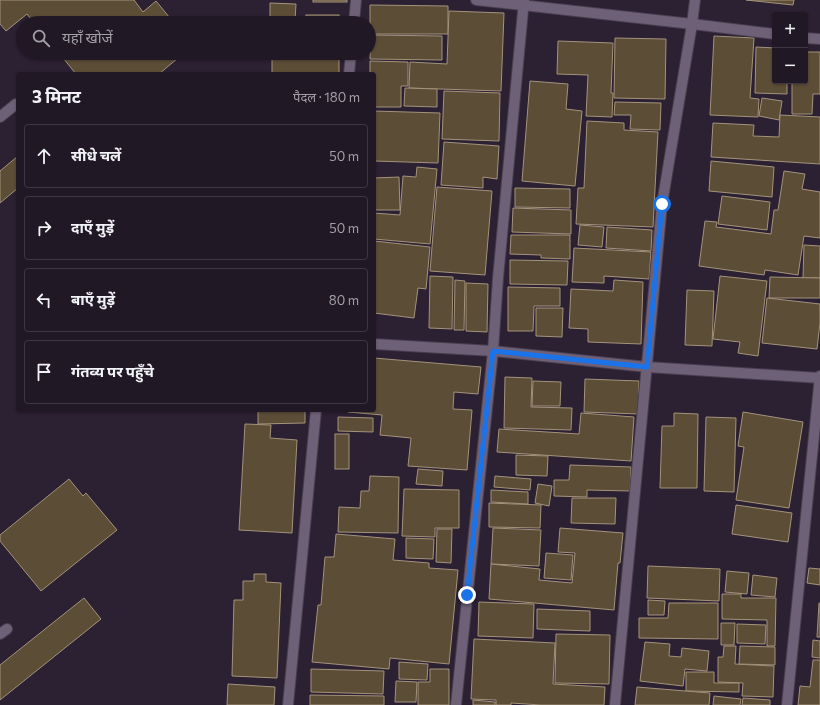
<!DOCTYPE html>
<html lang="hi">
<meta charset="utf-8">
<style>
:root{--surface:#211826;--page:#2d2532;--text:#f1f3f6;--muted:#a2a0a7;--line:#3e3743}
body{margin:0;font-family:Commissioner,"Noto Sans Devanagari",sans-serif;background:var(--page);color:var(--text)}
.controls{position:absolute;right:12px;top:12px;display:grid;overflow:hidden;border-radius:4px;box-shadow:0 1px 3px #0004}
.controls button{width:36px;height:36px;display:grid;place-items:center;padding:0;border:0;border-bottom:1px solid var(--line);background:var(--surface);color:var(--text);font:20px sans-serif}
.stop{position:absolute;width:12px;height:12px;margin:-9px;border:3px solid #1a73e8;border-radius:50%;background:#fff}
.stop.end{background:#1a73e8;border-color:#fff;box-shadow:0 1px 4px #0008}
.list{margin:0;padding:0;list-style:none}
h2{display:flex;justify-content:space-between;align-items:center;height:52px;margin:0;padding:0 16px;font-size:17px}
h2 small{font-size:13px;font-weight:400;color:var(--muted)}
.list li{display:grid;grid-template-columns:26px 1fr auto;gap:12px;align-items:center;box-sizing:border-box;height:64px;margin:0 8px 8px;padding:0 8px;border:1px solid var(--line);border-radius:4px}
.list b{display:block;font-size:15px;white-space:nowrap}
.list em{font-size:13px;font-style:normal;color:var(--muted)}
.icon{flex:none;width:22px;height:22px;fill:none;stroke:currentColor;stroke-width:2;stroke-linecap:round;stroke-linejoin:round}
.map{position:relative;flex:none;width:820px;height:705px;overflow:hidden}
.search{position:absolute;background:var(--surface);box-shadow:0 1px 3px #0004;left:16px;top:16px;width:360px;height:44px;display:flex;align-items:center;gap:10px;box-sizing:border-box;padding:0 14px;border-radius:22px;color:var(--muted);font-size:15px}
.panel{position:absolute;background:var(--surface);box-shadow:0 1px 3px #0004;left:16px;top:72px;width:360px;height:340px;border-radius:4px}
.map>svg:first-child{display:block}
.building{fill:#5c4d37;stroke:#a4937b}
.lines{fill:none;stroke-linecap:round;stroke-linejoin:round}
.street-casing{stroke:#483e4f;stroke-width:12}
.street{stroke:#6e6077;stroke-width:10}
.route{stroke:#1a73e8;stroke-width:5}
</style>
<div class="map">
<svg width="820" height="705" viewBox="0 0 820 705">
<rect width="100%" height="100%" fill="#2c2033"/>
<g class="building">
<path d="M0 0H134L143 12 156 1 174 23H34L27 14 6 31 0 24Z"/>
<rect x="313" y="0" width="34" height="2"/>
<path d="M746 0H794L793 5Z"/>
<path d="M270 3 296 4 295 20H270Z"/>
<path d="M370 5 448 6V34H370Z"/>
<path d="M449 11 504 13 501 91 409 88 410 62 447 64Z"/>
<rect x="306" y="15" width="33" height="8"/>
<path d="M371 35 442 36V60L370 59Z"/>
<path d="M714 36 754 38 750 98 759 99 758 117 710 115Z"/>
<path d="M615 38 666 39 665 99 614 98Z"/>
<path d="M558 41 613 43 611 93H613L612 117 586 116 588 75 557 74Z"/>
<path d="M756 47 775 48V81H787V94L755 93Z"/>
<path d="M805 52H820V94H813L812 114H792V81H805Z"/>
<path d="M59 53H184L159 74H76Z"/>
<rect x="272" y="53" width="67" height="21"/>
<path d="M370 61 408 62V86H401V107H374V74H370Z"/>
<path d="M530 81 568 84 566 109 582 111 575 186 522 181Z"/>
<path d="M405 88 437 89V107L404 106Z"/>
<path d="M444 91 500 93 499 141 442 139Z"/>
<path d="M762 98 782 101 779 120 759 116Z"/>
<path d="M615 102 661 103 660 130 630 129 631 115H614Z"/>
<path d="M374 111 440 113 438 163 374 161Z"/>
<path d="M780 115 820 117V164L711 157 713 123 754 125 753 136 779 137Z"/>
<path d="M587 121 624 123V130L658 132 653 227 576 224 578 188H584Z"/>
<path d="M444 142 499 146 497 179 483 177V188L441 185Z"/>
<path d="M18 156V188L0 203V171Z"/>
<path d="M711 161 774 167 772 197 709 191Z"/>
<path d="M417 167 437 169 430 244 374 239V213L400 215 403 176 416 177Z"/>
<path d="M784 171 805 174 802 189 820 192V238L804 236 798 275 765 270 764 275 699 266 705 221 717 222 716 227 771 234 774 210H778Z"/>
<path d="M399 177 400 210H374V178Z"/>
<path d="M437 187 492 191 485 275 430 271Z"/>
<path d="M515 188 570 189V208L515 207Z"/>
<path d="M722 196 770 202 767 230 718 224Z"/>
<path d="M513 208 571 210V234L512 232Z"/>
<path d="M580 225 604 227 602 247 578 245Z"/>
<path d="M607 227 652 230 651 251 606 248Z"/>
<path d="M511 235H570V259L541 258V255L510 254Z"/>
<path d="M374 241 430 247 426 289 418 288 414 318 374 313Z"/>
<path d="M804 245 820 246V278H803Z"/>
<path d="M574 248 651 252 649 279 604 276V283L572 282Z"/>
<path d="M510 260 568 261 567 285 510 284Z"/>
<path d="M430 276 453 277 452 329 429 328Z"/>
<path d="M720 276 767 281 758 356 738 353 740 342 713 339Z"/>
<path d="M770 277 820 278V298H769Z"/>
<path d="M455 280 465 281 464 330H454Z"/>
<path d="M614 280 643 282 641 344 588 342V329L569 328 571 289 613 291Z"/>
<path d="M466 283 488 284 487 332 466 331Z"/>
<path d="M508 287 560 288V306H534L533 331H508Z"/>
<path d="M687 290 714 291 712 346 685 345Z"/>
<path d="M767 298 820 304V323L817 349 762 343Z"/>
<path d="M536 308H563L562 337 536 336Z"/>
<path d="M374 358 481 367 478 394 454 392 453 409 472 410 467 470 408 466 411 438 380 435 382 415 348 412V410H374Z"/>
<path d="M505 377 532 378 531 407 572 408 571 430 504 428Z"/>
<path d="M585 379 639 381 638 414 584 412Z"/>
<path d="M533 381 561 382 560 406H532Z"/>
<path d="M258 410H305V423L258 424Z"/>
<path d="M743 412 803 422 789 508 736 500 744 447 738 446Z"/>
<path d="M581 413 634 417 631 461 497 452 499 429 579 434Z"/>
<path d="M674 413 698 414 697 488H660L662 426H674Z"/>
<path d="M338 417 373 418V432L338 431Z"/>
<path d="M706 417 736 418 734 492 704 491Z"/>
<path d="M245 424 271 425 270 438 297 440 292 533 239 530Z"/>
<rect x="335" y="434" width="14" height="35"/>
<path d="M516 455 548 456 547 476 516 475Z"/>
<path d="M570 465 631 467 630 491 587 490V497L554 496V480H569Z"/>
<path d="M418 469 443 471 442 486 416 484Z"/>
<path d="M370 476 399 477 398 533 338 532 339 507 360 508 361 491H369Z"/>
<path d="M495 476 531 479 530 490 494 487Z"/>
<path d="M69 479 83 496 86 493 117 530 41 591 0 541V535Z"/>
<path d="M538 484 552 486 549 506 535 503Z"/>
<path d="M404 489 459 490V528H435V537L402 536Z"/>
<path d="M491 490 528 492V504L491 502Z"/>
<path d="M572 498H616L615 524 571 523Z"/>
<path d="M489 503 541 505 540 528 489 527Z"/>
<path d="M736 505 792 513 788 542 732 534Z"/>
<path d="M493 528 541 530 539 566 491 564Z"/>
<path d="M560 528 623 533 620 563H618L614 610 489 599 491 564 540 569 539 580 572 583 575 553 558 552Z"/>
<path d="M437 529H452L451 563 436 562Z"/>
<path d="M336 534 395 539 393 560 429 563V568L458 570 449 664 390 658 389 669 312 662 318 605H321L325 557H334Z"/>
<path d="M406 538 434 539 433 559 406 558Z"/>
<path d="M546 553 573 555 571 580 544 578Z"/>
<path d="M648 566 720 569 719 601 647 598Z"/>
<path d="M809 568 820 569V585L807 583Z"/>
<path d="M727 571 749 573 747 594 725 592Z"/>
<path d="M254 574H266V582L281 583 277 678 232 676 234 600H243V581H254Z"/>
<path d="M753 575 777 578 775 597 751 595Z"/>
<path d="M722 594H741V598H776L775 646H767V620L722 619Z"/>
<path d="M84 598 101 619 0 700V665Z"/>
<path d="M648 600 665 601 664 615H648Z"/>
<path d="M479 602 534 604 533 638 478 636Z"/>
<path d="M669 603H718V639L639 638V618H668Z"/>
<path d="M819 603H820V637H817Z"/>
<path d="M537 609 590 611V631L537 629Z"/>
<path d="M721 623H735L734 645H721Z"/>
<path d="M737 624 766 625 765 644 737 643Z"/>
<path d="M556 634 610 635 609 684 555 683Z"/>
<path d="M474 639 555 643 553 684 605 687 604 705H541L511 703V705H496V700L471 699Z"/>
<path d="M813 640 820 641V658L812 657Z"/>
<path d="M645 642 670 644 669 656 681 657 682 648 709 651 707 671 685 669 683 686 640 681Z"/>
<path d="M724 646H736L735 664 774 666 773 697 742 696 743 683 718 682V657H723Z"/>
<path d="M740 646 775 647V665L739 664Z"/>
<path d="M813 660H820V705H798L800 686 810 687Z"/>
<path d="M399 662 428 664 427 680 399 679Z"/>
<path d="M311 669 384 671 383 694 311 692Z"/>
<path d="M430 669H449V705H418V682H430Z"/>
<path d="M686 672H714V683H739V692L686 691Z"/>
<path d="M396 681 417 682 416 702H395Z"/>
<path d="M228 684 275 687 274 705H227Z"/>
<path d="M637 687 710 693 709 705H635Z"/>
<path d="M310 695 384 696V705H310Z"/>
<path d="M714 696 741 699 740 705H713Z"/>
<path d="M743 698 770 700V705H742Z"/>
<path d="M473 700 495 702V705H473Z"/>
</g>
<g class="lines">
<defs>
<g id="street">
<path d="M476 0 692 24 775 34"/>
<path d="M354 23 356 0"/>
<path d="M805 38 820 39"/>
<path d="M349 74 351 53"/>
<path d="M0 117 16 104"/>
<path d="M374 344 493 351 647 367 820 378"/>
<path d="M0 634 7 629"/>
<path d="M288 705 316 410"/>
<path d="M456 705 493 351 498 278 524 0"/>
<path d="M615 705 662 204 692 24 695 0"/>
<path d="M787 705 820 376"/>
</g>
</defs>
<use href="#street" class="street-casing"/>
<use href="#street" class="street"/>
</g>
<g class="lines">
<path class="route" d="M467 595 493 351 647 367 662 204"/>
</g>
</svg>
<div class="controls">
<button>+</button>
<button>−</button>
</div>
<div class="stop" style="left:662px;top:204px"></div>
<div class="stop end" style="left:467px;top:595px"></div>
<div class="search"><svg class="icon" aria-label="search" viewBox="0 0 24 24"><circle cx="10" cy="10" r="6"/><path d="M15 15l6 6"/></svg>यहाँ खोजें</div>
<section class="panel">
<h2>3 मिनट<small>पैदल · 180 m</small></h2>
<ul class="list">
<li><svg class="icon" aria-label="ahead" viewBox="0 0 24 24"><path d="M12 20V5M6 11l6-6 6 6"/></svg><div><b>सीधे चलें</b></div><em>50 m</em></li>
<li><svg class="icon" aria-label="right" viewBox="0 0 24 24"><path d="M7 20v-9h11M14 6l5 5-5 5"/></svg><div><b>दाएँ मुड़ें</b></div><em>50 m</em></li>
<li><svg class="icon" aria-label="left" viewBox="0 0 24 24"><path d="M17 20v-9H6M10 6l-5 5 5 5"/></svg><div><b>बाएँ मुड़ें</b></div><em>80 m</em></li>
<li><svg class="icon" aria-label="arrive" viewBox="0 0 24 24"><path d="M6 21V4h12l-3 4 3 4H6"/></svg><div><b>गंतव्य पर पहुँचे</b></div></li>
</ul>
</section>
</div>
